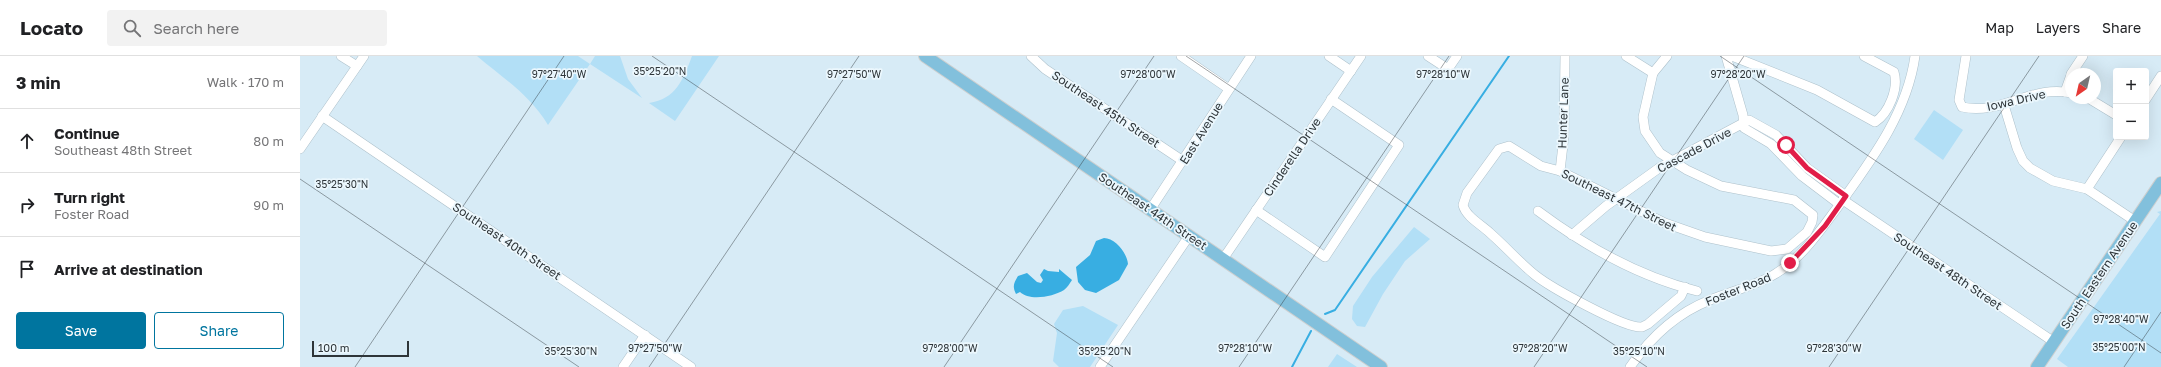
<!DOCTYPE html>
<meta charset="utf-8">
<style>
:root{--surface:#fff;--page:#f2f2f2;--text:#202124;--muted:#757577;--line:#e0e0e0;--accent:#00759f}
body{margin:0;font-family:"Golos Text",sans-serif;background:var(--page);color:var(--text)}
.controls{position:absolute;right:12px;top:12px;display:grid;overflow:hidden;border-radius:4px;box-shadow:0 4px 16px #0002}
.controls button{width:36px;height:36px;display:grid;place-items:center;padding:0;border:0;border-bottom:1px solid var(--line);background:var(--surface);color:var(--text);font:20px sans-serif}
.compass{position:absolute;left:1765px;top:12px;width:36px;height:36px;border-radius:50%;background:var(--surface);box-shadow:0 4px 16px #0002;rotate:214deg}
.scale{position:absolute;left:12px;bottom:10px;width:97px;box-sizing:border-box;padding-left:4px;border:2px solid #2e3539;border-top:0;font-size:11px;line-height:14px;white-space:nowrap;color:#2e3539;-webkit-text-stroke:3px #ebf7fd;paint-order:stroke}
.stop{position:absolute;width:12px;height:12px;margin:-9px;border:3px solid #e11d48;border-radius:50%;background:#fff}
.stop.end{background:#e11d48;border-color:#fff;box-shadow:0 1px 4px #0008}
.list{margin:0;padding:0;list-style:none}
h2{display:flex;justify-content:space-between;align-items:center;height:52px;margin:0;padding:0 16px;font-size:17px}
h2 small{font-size:13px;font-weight:400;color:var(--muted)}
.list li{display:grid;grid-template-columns:26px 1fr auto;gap:12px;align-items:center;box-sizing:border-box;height:64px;padding:0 16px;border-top:1px solid var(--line)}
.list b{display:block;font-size:15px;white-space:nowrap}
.list p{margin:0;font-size:13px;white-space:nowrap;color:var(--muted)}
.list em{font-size:13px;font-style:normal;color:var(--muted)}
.actions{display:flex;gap:8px;padding:12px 16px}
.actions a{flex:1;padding:9px 0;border:1px solid var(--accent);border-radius:4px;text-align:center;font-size:14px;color:var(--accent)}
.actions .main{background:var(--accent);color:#fff}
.icon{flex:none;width:22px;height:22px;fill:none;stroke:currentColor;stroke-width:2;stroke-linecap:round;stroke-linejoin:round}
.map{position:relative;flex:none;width:1861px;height:311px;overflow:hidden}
header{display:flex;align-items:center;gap:24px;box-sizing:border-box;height:56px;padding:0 20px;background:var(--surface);border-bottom:1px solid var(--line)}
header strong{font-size:19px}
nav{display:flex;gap:22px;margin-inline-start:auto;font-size:14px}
.search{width:280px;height:36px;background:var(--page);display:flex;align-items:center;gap:10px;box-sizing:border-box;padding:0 14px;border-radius:4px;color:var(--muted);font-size:15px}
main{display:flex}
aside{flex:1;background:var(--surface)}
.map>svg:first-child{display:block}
.green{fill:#b2dff6}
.water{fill:#38aee2}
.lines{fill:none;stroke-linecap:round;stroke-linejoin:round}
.stream{stroke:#38aee2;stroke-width:2}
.minor-casing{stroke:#aec1cb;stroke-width:10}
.major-casing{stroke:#cdcfcf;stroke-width:14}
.minor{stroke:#fff;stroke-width:9}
.major{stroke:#82c0dc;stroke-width:12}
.route{stroke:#e11d48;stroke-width:5}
.ticks{fill:none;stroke:#2e3539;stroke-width:1;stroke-opacity:0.45}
.labels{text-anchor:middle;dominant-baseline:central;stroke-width:3.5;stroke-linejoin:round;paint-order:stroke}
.street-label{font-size:12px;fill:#2e3539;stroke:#ebf7fd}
.ticks-label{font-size:10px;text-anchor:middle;fill:#2e3539;stroke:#ebf7fd;stroke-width:3.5;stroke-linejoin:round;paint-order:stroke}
</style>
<header>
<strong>Locato</strong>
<div class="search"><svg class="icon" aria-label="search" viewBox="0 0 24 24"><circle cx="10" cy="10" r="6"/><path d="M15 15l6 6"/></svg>Search here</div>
<nav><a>Map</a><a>Layers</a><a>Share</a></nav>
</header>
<main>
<aside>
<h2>3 min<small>Walk · 170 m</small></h2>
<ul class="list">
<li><svg class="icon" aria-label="ahead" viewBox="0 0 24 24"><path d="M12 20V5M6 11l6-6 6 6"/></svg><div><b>Continue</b><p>Southeast 48th Street</p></div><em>80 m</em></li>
<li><svg class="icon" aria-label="right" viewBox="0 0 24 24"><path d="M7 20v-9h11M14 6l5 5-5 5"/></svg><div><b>Turn right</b><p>Foster Road</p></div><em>90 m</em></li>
<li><svg class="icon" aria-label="arrive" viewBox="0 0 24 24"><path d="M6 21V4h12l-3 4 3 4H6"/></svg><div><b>Arrive at destination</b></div></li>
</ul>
<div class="actions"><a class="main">Save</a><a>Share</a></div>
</aside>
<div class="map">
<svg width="1861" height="311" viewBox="0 0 1861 311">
<rect width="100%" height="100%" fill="#d7ebf6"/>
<g class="green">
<path d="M177 0H278L290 8 295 0H320L328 23 342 42 290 8 248 69C230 39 203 22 177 0Z"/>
<path d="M392 0H419L375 65 349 47C376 43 383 24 392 0Z"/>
<path d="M1634 54 1663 74 1643 104 1614 83Z"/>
<path d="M1861 155V311H1768L1757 303 1860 158 1857 156Z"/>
<path d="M1114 171 1130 183 1105 205 1083 238 1065 271 1057 270 1052 263 1053 250 1072 221Z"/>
<path d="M783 250 818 269 790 311H759L753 305 757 277 754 268 763 254Z"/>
<path d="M1037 298 1057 311H1028Z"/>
</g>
<g class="water">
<path d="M804 182C815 182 827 197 828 208L819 224 796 237 785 234 778 226 776 211 790 199 796 185Z"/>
<path d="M744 213 748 215 759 216V213L772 224C770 227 767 232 764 234 753 241 729 245 720 236L716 238C712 230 714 227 718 220L727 217 737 226 741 227 743 224 740 219Z"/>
</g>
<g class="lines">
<g class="stream">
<path d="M1025 258 1035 254 1209 0"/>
<path d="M992 311 1011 275"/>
</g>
<defs>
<g id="minor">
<path d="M41 0 57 10"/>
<path d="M731 0 745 13 883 105"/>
<path d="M881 0 929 33"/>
<path d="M1029 0 1051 15"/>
<path d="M1128 0 1148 13 1157 0"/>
<path d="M1326 0 1353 17"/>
<path d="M1367 0 1353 17 1343 61 1345 75 1360 97 1387 114 1421 130 1494 144 1513 159 1512 166 1507 176 1487 193 1471 195 1405 181 1365 167 1260 115 1241 110 1209 90 1199 93 1167 137 1163 149C1166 161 1182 169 1190 177 1206 191 1219 206 1235 219 1250 231 1325 273 1342 271 1344 270 1346 269 1348 268L1381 240 1385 231"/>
<path d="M1426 0 1443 59 1444 72 1471 88 1502 120 1539 148"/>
<path d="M1432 0 1517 34 1575 66C1589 57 1599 32 1594 16L1564 0"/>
<path d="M1666 0 1659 44 1662 51C1700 60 1733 28 1771 37"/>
<path d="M1771 18 1783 0"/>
<path d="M1765 36 1771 19"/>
<path d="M1788 42 1816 59"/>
<path d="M1846 43 1861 20"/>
<path d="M1704 49 1717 92 1723 105 1730 112 1753 125 1787 133 1835 165"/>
<path d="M22 60 391 311"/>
<path d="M0 93 64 0"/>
<path d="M1260 115 1264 80 1265 0"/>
<path d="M1787 133 1821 81"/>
<path d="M1543 144 1754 286"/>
<path d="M850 154 951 0"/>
<path d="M956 154 1025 201 1099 89 1031 43"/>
<path d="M1238 155C1285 190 1340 221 1397 235"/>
<path d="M1272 179 1306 150 1359 112 1449 64 1476 79 1507 112 1546 140"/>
<path d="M923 203 1061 0"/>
<path d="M323 311 345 279"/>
<path d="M800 311 889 180"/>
<path d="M1330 311C1350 282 1377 257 1410 244 1432 235 1455 230 1475 218 1502 202 1519 176 1537 152 1570 106 1607 58 1615 0"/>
</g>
<g id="major">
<path d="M625 0 1081 311"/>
<path d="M1737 311 1861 127"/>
</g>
</defs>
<use href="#minor" class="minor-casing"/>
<use href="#major" class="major-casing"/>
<use href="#minor" class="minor"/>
<use href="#major" class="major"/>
</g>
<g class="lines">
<path class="route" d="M1486 89 1507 112 1546 140 1525 170 1490 207"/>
</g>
<path class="ticks" d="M352 0 813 311M886 0 1347 311M1420 0 1861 297M0 123 279 311M55 311 264 0M349 311 559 0M644 311 854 0M939 311 1149 0M1234 311 1444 0M1529 311 1739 0M1824 311 1861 256"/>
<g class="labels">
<g class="street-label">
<text transform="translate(1716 44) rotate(-13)">Iowa Drive</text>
<text transform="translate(806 53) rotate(34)">Southeast 45th Street</text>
<text transform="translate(1263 57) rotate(-88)">Hunter Lane</text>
<text transform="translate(901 77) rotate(-58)">East Avenue</text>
<text transform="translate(1394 94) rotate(-28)">Cascade Drive</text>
<text transform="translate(992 101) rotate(-56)">Cinderella Drive</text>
<text transform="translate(1319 144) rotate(26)">Southeast 47th Street</text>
<text transform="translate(853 155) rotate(34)">Southeast 44th Street</text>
<text transform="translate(207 185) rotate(34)">Southeast 40th Street</text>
<text transform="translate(1648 215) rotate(34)">Southeast 48th Street</text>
<text transform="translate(1799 219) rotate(-56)">South Eastern Avenue</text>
<text transform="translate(1438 233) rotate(-22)">Foster Road</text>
</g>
</g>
<g class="ticks-label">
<text x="360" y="19">35°25'20"N</text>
<text x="259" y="22">97°27'40"W</text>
<text x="554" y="22">97°27'50"W</text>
<text x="848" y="22">97°28'00"W</text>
<text x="1143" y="22">97°28'10"W</text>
<text x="1438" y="22">97°28'20"W</text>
<text x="42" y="132">35°25'30"N</text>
<text x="1821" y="267">97°28'40"W</text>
<text x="1819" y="295">35°25'00"N</text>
<text x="355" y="296">97°27'50"W</text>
<text x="650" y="296">97°28'00"W</text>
<text x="945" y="296">97°28'10"W</text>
<text x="1240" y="296">97°28'20"W</text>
<text x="1534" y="296">97°28'30"W</text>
<text x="271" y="299">35°25'30"N</text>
<text x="805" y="299">35°25'20"N</text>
<text x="1339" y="299">35°25'10"N</text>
</g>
</svg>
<div class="controls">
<button>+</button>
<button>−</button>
</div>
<svg class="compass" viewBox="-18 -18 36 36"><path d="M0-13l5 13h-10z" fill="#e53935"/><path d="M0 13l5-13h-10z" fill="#757577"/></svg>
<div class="scale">100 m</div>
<div class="stop" style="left:1486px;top:89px"></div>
<div class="stop end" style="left:1490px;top:207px"></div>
</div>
</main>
